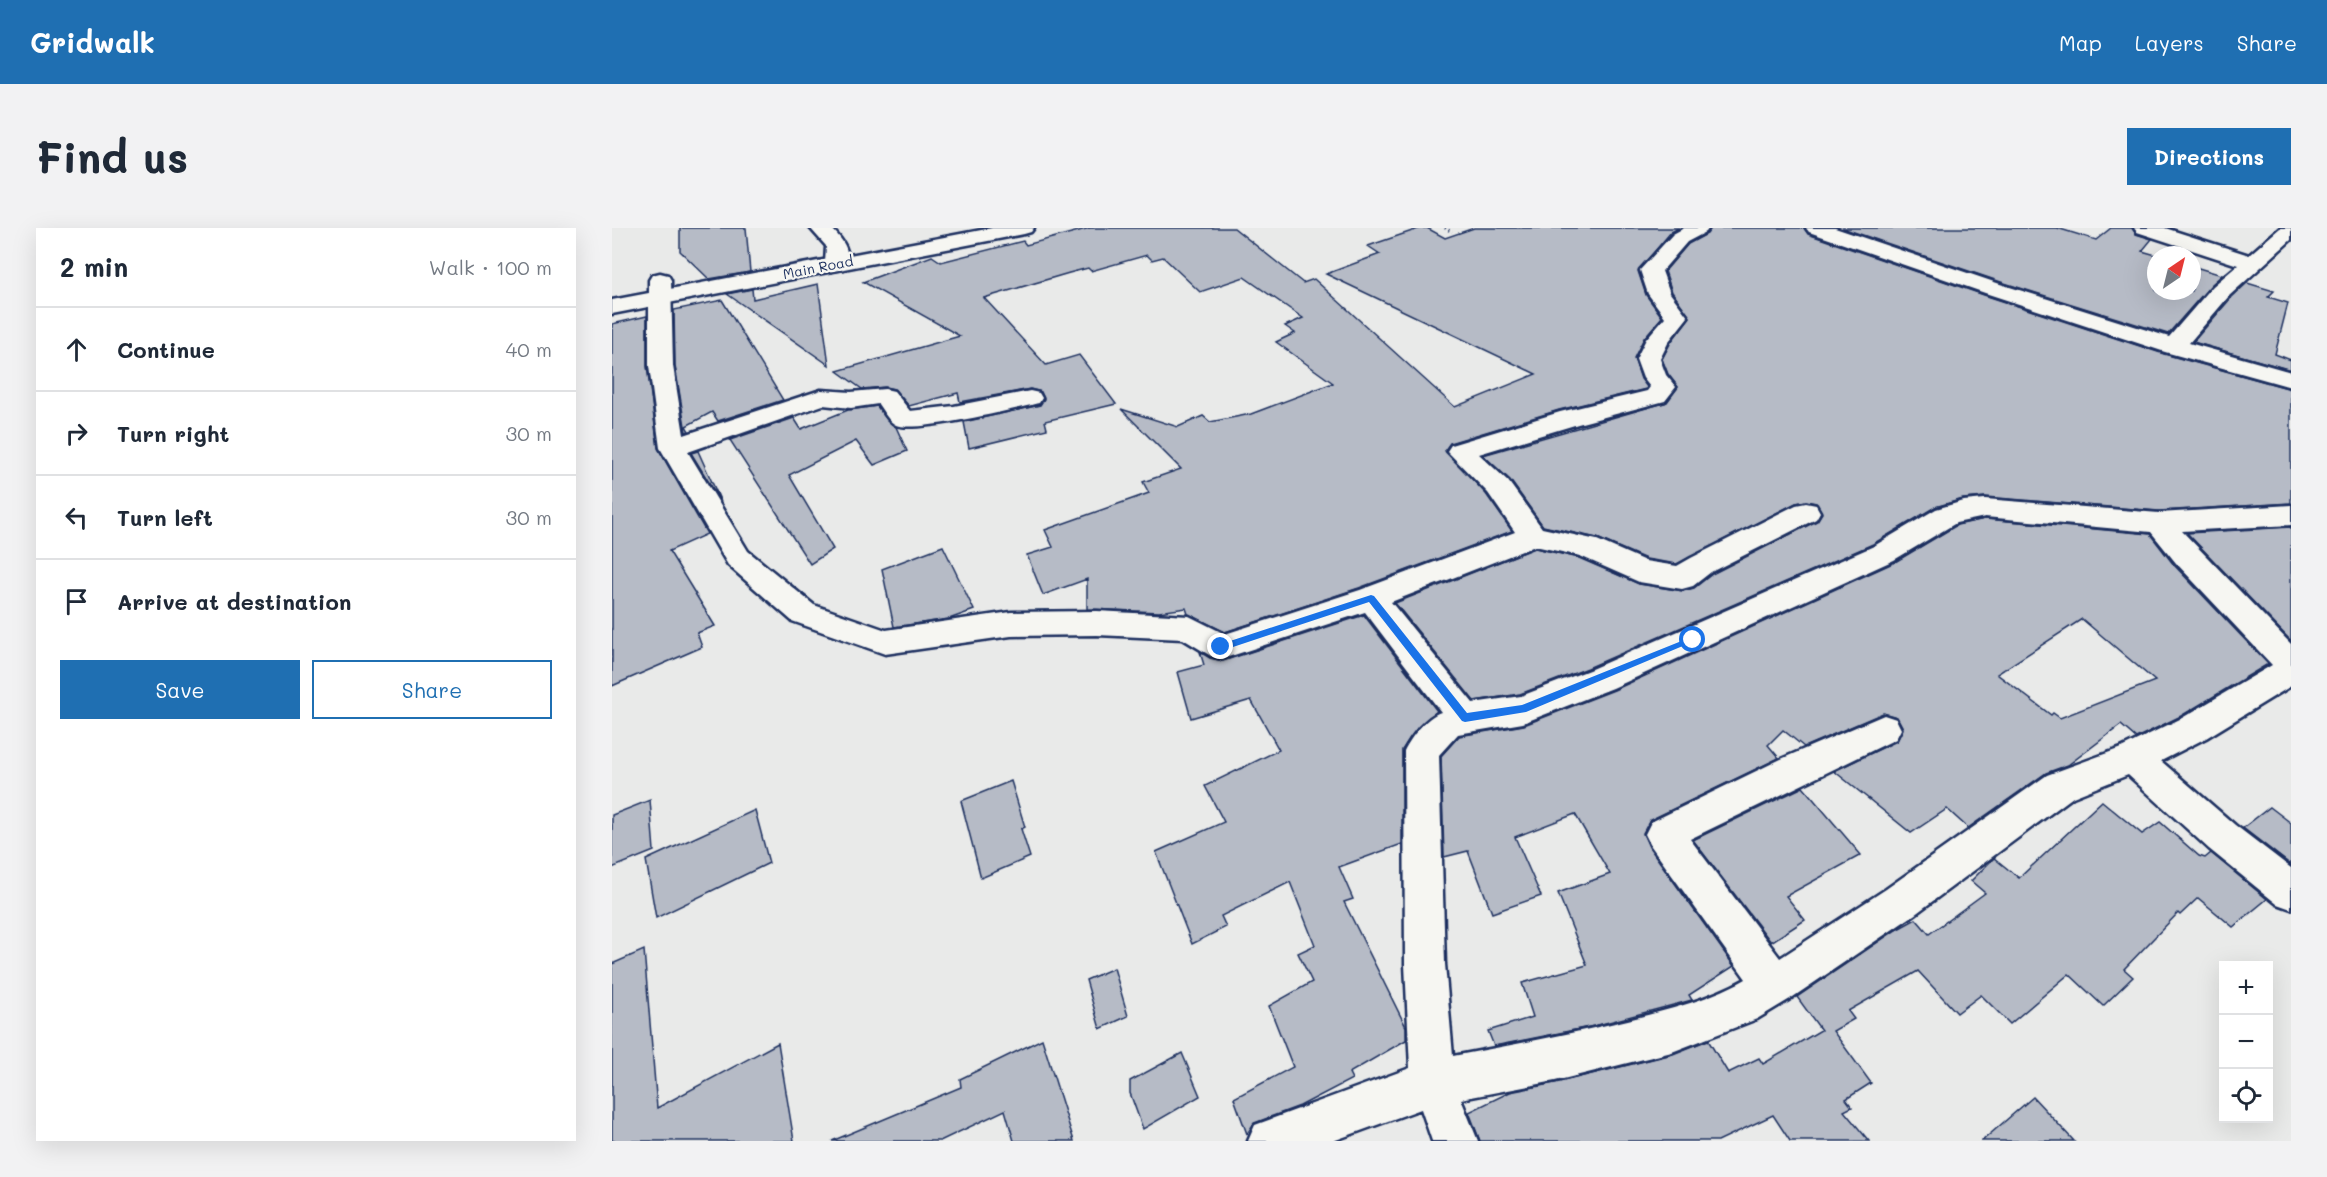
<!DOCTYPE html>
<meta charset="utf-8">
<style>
:root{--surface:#fff;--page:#f2f2f3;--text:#1f2937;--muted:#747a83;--line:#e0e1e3;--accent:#1f6fb2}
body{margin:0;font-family:Mali,sans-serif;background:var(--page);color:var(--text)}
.controls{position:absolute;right:18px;bottom:18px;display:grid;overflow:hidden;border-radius:0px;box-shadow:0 6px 24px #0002}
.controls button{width:54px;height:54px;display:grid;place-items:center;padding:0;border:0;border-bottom:2px solid var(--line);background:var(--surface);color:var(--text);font:30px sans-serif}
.compass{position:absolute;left:1535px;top:18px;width:54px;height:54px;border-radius:50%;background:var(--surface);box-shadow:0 6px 24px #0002;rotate:35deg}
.stop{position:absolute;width:18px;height:18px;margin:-14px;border:4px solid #1a73e8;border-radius:50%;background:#fff}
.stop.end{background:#1a73e8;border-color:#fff;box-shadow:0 2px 6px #0008}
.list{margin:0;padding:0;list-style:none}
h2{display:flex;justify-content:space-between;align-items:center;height:78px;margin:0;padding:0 24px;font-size:26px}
h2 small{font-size:20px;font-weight:400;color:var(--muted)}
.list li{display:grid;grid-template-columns:39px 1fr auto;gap:18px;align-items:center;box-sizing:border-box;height:84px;padding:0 24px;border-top:2px solid var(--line)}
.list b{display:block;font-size:22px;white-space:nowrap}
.list em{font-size:20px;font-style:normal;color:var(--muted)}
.actions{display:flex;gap:12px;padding:18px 24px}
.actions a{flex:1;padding:14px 0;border:2px solid var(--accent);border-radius:0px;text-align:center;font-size:21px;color:var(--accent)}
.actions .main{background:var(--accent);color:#fff}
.icon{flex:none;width:33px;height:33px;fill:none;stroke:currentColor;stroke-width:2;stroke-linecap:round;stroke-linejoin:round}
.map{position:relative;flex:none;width:1679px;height:913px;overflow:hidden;border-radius:0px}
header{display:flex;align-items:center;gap:36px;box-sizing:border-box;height:84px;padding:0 30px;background:var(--accent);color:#fff}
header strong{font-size:28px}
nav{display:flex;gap:33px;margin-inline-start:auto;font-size:21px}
.intro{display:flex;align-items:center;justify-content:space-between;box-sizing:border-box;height:144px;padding:0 36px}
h1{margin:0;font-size:42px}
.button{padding:15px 27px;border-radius:0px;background:var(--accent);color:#fff;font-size:21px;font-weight:700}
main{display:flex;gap:36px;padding:0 36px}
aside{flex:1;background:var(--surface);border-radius:0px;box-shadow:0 6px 24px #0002}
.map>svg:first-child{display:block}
.building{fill:#b6bbc6;stroke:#1b2f5e;stroke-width:1.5;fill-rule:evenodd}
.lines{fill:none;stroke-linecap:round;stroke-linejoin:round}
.minor-casing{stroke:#1b2f5e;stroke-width:5}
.primary-casing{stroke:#1b2f5e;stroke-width:5}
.path{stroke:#1b2f5e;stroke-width:3;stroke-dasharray:1 3;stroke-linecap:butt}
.minor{fill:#f6f6f2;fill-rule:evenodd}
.primary{fill:#f6f6f2;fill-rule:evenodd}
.route{fill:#1a73e8}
.labels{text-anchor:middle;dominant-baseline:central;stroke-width:4.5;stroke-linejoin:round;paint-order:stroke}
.far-street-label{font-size:14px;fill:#1b2f5e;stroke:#f6f6f2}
</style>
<header>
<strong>Gridwalk</strong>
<nav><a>Map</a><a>Layers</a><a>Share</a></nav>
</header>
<div class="intro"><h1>Find us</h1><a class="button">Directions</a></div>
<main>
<aside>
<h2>2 min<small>Walk · 100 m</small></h2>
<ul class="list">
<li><svg class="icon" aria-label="ahead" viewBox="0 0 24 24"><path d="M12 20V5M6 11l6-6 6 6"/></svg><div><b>Continue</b></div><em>40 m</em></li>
<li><svg class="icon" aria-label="right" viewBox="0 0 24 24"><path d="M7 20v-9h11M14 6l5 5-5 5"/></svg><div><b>Turn right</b></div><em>30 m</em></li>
<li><svg class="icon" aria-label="left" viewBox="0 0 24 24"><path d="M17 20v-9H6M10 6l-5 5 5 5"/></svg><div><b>Turn left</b></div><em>30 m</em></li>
<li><svg class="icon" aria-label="arrive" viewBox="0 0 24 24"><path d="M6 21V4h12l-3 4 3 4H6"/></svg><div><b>Arrive at destination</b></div></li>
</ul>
<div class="actions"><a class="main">Save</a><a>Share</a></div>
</aside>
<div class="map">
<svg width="1679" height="913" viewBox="0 0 1679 913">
<rect width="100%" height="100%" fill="#e9eae9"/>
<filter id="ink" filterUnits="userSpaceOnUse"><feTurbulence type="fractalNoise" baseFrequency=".0167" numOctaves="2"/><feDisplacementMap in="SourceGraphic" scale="12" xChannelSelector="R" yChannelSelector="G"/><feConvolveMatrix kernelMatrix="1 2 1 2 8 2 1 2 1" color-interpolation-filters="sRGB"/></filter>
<g filter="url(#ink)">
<g class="building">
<path d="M68 0H134L138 44 97 51 68 23Z"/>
<path d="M478 0H622L691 55 702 51 843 179 924 146 714 46 768 26 756 18 809 0H815L833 10 862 0H1067L1059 4 1026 43 1034 67 1050 89 1032 110 1022 130 1029 151 1035 159 1034 161 947 182 838 215 833 222 874 266 900 303 747 360 613 404 576 386 574 380 547 384 475 381V351L431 367 415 327 441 319 433 302 537 265 531 254 569 241 509 181 566 199 591 188 598 194 639 186 721 155 664 114 683 105 673 98 691 90 632 49 588 64 551 29 540 32 535 27 479 43 476 40 457 45 372 70 434 137 467 127 504 176 433 193 435 201 357 220 352 194 428 177 432 171 429 164 418 161 348 174 346 165 297 178 282 161 273 159 250 161 225 143 348 108 251 54 320 28 329 34 411 13 414 17Z"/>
<path d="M1099 0H1192L1196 6 1372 67 1552 126 1679 161V275L1547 283 1373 269 1351 271 1323 279 1261 316 976 440 908 466 862 473 783 375 923 320 967 330 1027 356 1071 363 1082 360 1100 346 1205 293 1210 285 1204 275 1194 273 1184 275 1065 336 1034 331 985 310 931 298 898 252 871 227 1055 174 1066 159 1056 146 1050 131 1059 114 1078 89 1060 64 1053 43 1076 16 1095 6Z"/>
<path d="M1230 0H1445L1484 12 1499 0H1520L1524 6 1540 11 1530 23 1544 27V63H1580V38L1610 47 1599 57 1556 106 1389 54Z"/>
<path d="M1635 55 1662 63 1656 69 1676 75 1663 126 1679 132V142L1581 114 1619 70Z"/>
<path d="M206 56 217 137 115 66 140 61 141 71Z"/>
<path d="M110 72 171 172 106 193 100 184 74 198 77 203 74 204 63 138 62 82Z"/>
<path d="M35 88V138L46 220 95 306 57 323 103 398 85 405 90 419 0 458V96Z"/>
<path d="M265 178 275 192 284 199 295 223 262 237 244 213 177 247 221 321 198 336 118 212 182 190 189 201 236 182Z"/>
<path d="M86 223 109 274 79 225Z"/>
<path d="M1373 291 1538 306 1562 337 1656 436 1569 488 1524 510 1509 497 1456 537 1434 545 1356 600 1335 581 1299 605 1222 543 1285 513 1291 500 1285 489 1271 485 1192 519 1171 502 1156 517 1167 530 1038 592 1031 605 1037 619 1122 738 1077 767 1080 772 982 798 882 818 876 803 921 789 910 755 975 737 946 665 998 646 963 586 903 609 929 668 880 685 856 623 832 629 829 528 847 508 912 497 1002 462 1283 334 1345 297ZM1470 391 1543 453 1448 490 1441 485 1439 487 1385 446Z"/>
<path d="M1679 299V413L1575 305Z"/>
<path d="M331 318 362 382 337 391 282 399 270 341Z"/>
<path d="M752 387 825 483 806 499 790 522V616L727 639 741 671 732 674 794 799V812L737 845 740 851 688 878 642 895 635 906 622 870 681 839 657 778 700 754 686 725 703 717 678 654 609 688 614 699 580 716 544 624 612 594 593 558 667 522 639 472 579 490 566 444 592 437 588 424 598 430 611 433Z"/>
<path d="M399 553 413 599 409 601 418 629 369 650 349 573Z"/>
<path d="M1191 559 1249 627 1174 668 1193 692 1159 714 1081 612Z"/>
<path d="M38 572 42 623 0 640V587Z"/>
<path d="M1490 573 1530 606 1548 594 1587 628 1593 630 1599 625 1655 671 1621 699 1586 670 1568 687 1566 685 1512 741 1521 749 1491 778 1457 746 1398 796 1369 767 1345 785 1306 743 1236 783 1242 791 1221 803 1259 855 1234 871 1240 879 1232 883 1257 913H1178L1161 887 1106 913H868L857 884 898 864 943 855 1061 826 1096 812 1116 845 1147 830 1151 836 1209 802 1185 769 1284 702 1304 691 1317 706 1373 665 1359 653 1382 630 1407 650Z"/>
<path d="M1658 579 1679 595V637L1631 600Z"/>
<path d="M143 582 157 635 44 690 34 632Z"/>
<path d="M32 722 45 880 166 815 182 913H0V736Z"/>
<path d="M502 740 516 788 488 801 474 752Z"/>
<path d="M430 811 462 913H402L393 882 328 913H220L349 859 348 851Z"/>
<path d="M570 825 588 868 531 901 518 865V853Z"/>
<path d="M1421 869 1462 913H1370Z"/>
</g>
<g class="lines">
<defs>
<g id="minor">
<path d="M198 0H219C230 11 242 25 232 41L224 42 216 41 213 36 214 18Z"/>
<path d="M1072 0H1097L1094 4 1075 14 1050 43 1058 65 1076 89 1057 113 1048 131 1054 147 1064 159 1053 173 966 196 867 226 896 253 930 300 985 312 1033 333 1065 338 1079 330 1184 277 1194 275 1204 277 1208 284 1204 291 1099 344 1081 358 1070 361 1027 354 968 328 923 318 779 374 861 475 909 468 977 442 1262 318 1324 281 1352 273 1373 271 1547 285 1679 277V297L1570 303 1679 416V458L1594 510 1549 533 1623 597 1679 640V681L1665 676 1597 621 1516 547 1461 569 1302 687 1178 771 1145 791 1060 824 943 853 849 871 866 913H820L809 881 721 913H636L643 897 798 840 793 736 792 523C799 509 814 489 829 484L753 384 610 431 599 428 571 411 485 407 399 408 273 426 180 393 116 337 48 220 37 138V52L40 47 48 45 56 47 59 52 61 138 72 207 209 162 239 164 273 161 282 163 298 183 342 178 418 163 427 165 430 170 427 175C403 181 303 205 284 197 277 194 271 183 266 176L239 180 211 177 76 224 136 323 202 377 274 402 399 384 485 383 577 388 613 406 748 362 903 304 876 265 835 223 839 217 948 184 1035 163 1038 159 1031 150 1024 131 1034 111 1053 89 1036 66 1028 42 1061 6ZM1373 289 1539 304 1564 335 1660 437 1570 490 1509 520 1435 547 1274 661 1168 730 1078 611 1284 511 1289 501 1284 491 1272 487 1169 531 1039 594 1033 606 1039 618 1134 751C1093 774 1048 784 1003 795 949 808 895 818 841 828L833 736 827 527 846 506 911 495 1001 460 1282 332 1344 295Z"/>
<path d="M1194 0H1223L1388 56 1557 109 1601 58 1626 37 1525 4 1522 0H1553L1637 27 1668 0H1679V12L1617 68 1577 115 1679 144V159L1553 124 1373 65 1197 4Z"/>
</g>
<path id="primary" d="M380 0H422L419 4 412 6 0 86V72Z"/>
</defs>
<use href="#minor" class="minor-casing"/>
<use href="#primary" class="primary-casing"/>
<path class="path" d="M833 0 840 4"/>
<use href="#minor" class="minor"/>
<use href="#primary" class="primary"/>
</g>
</g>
<path class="route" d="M759 367 762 368 855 485 910 477 1077 410H1084L1085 412 914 484 853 494 850 493 757 374 609 423 605 419 606 417Z"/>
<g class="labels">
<g class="far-street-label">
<text transform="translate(206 39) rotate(-11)">Main Road</text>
</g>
</g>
</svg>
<div class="controls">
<button>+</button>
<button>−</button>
<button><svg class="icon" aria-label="locate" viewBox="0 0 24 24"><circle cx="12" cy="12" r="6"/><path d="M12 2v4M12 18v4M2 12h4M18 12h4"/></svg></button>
</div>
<svg class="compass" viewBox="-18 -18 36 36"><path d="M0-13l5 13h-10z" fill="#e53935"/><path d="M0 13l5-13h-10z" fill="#747a83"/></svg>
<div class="stop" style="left:1081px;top:412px"></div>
<div class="stop end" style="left:609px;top:419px"></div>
</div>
</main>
